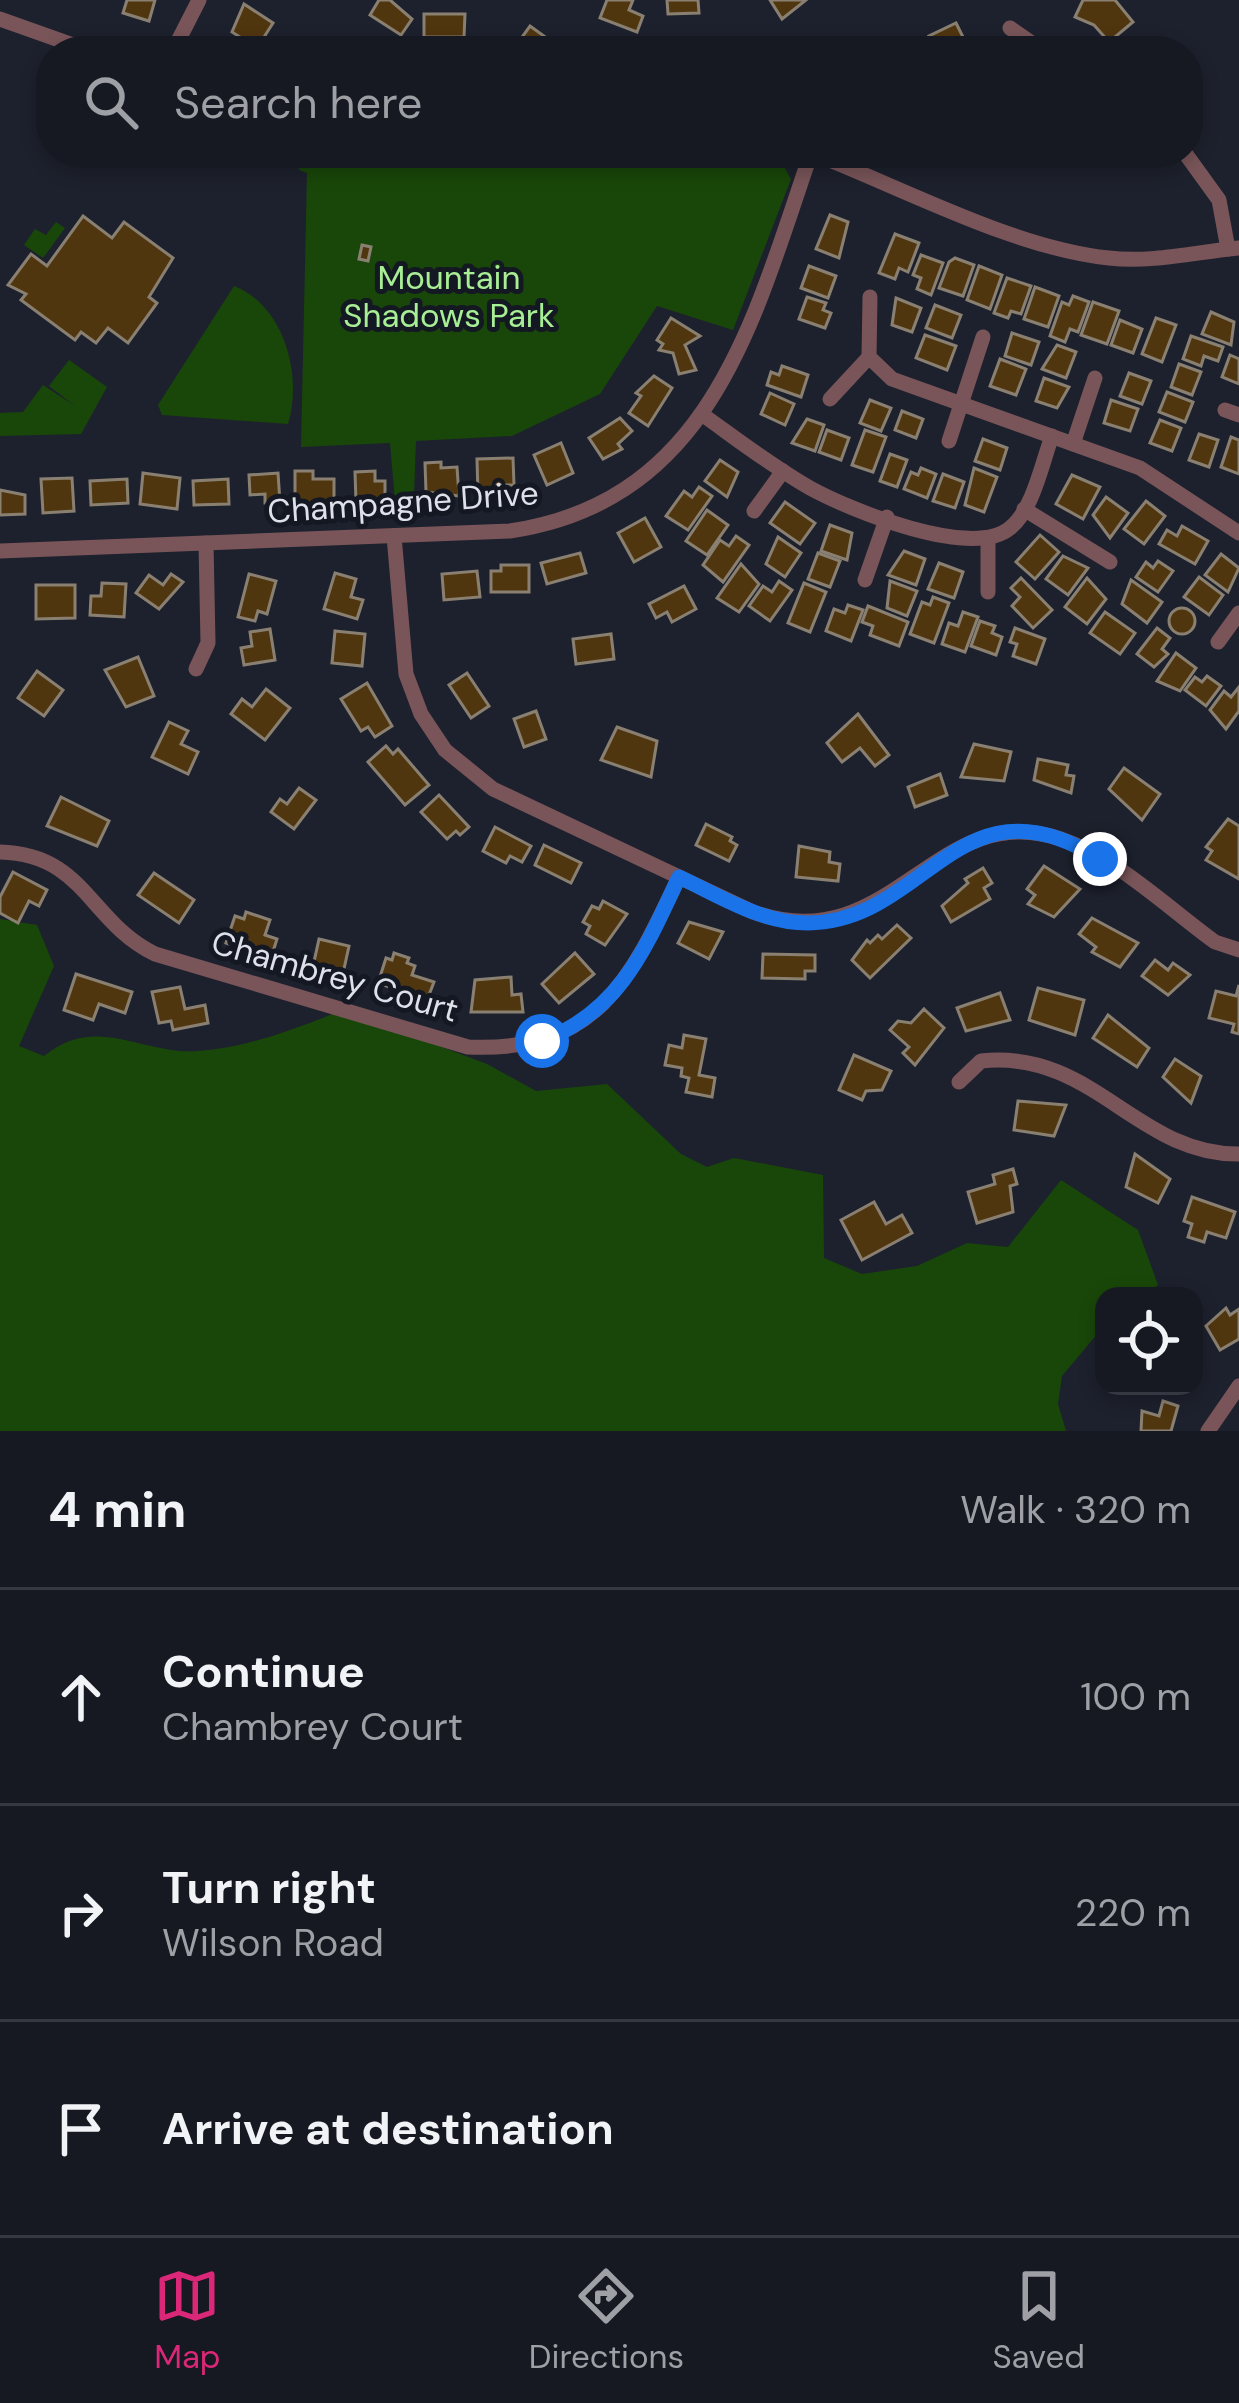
<!DOCTYPE html>
<meta charset="utf-8">
<style>
:root{--surface:#161922;--page:#1f222a;--text:#f1f3f6;--muted:#9ea0a5;--line:#353840;--accent:#db2777}
body{margin:0;font-family:"DM Sans",sans-serif;background:var(--page);color:var(--text)}
.controls{position:absolute;right:36px;bottom:36px;display:grid;overflow:hidden;border-radius:24px;box-shadow:0 6px 18px #0003}
.controls button{width:108px;height:108px;display:grid;place-items:center;padding:0;border:0;border-bottom:3px solid var(--line);background:var(--surface);color:var(--text);font:60px sans-serif}
.stop{position:absolute;width:36px;height:36px;margin:-27px;border:9px solid #1a73e8;border-radius:50%;background:#fff}
.stop.end{background:#1a73e8;border-color:#fff;box-shadow:0 3px 12px #0008}
.list{margin:0;padding:0;list-style:none}
h2{display:flex;justify-content:space-between;align-items:center;height:156px;margin:0;padding:0 48px;font-size:51px}
h2 small{font-size:39px;font-weight:400;color:var(--muted)}
.list li{display:grid;grid-template-columns:78px 1fr auto;gap:36px;align-items:center;box-sizing:border-box;height:216px;padding:0 48px;border-top:3px solid var(--line)}
.list b{display:block;font-size:45px;white-space:nowrap}
.list p{margin:0;font-size:39px;white-space:nowrap;color:var(--muted)}
.list em{font-size:39px;font-style:normal;color:var(--muted)}
.icon{flex:none;width:66px;height:66px;fill:none;stroke:currentColor;stroke-width:2;stroke-linecap:round;stroke-linejoin:round}
.map{position:relative;flex:none;width:1239px;height:1431px;overflow:hidden}
.search{position:absolute;background:var(--surface);box-shadow:0 6px 18px #0003;left:36px;right:36px;top:36px;height:132px;display:flex;align-items:center;gap:30px;box-sizing:border-box;padding:0 42px;border-radius:48px;color:var(--muted);font-size:45px}
.sheet{height:804px;background:var(--surface)}
nav{display:flex;justify-content:space-around;align-items:center;box-sizing:border-box;height:168px;border-top:3px solid var(--line);background:var(--surface);font-size:33px;color:var(--muted)}
nav a{display:grid;justify-items:center;gap:6px}
nav .on{color:var(--accent)}
.map>svg:first-child{display:block}
.green{fill:#194709}
.building{fill:#50360f;stroke:#8a8072;stroke-width:3}
.lines{fill:none;stroke-linecap:round;stroke-linejoin:round}
.minor{stroke:#795559;stroke-width:15}
.route{stroke:#1a73e8;stroke-width:15}
.labels{text-anchor:middle;dominant-baseline:central;stroke-width:10;stroke-linejoin:round;paint-order:stroke}
.park-label{font-size:33px;fill:#a8ee95;stroke:#131823}
.street-label{font-size:33px;fill:#dee1e9;stroke:#131823}
</style>
<div class="map">
<svg width="1239" height="1431" viewBox="0 0 1239 1431">
<rect width="100%" height="100%" fill="#1d212d"/>
<g class="green">
<path d="M301 153H752L783 165 791 179 733 330 657 306 600 394 512 436 416 441 413 523 397 524 390 443 301 447 307 173 299 170Z"/>
<path d="M56 222 65 228 43 258 24 245 35 229 46 235Z"/>
<path d="M234 286C284 305 303 376 288 424L162 415 158 405Z"/>
<path d="M69 360 107 387 81 434 0 436V413L23 412 43 385 75 406 49 386Z"/>
<path d="M0 919 37 925 54 966 19 1046 44 1056C97 1013 141 1055 198 1051 251 1047 294 1029 343 1010L487 1064 536 1091 607 1084 681 1154 707 1167 734 1158 823 1175 824 1258 862 1274 917 1266 967 1243 1008 1247 1061 1180 1138 1230 1158 1285 1144 1296H1104V1326L1062 1376 1058 1404 1066 1431H0Z"/>
</g>
<g class="building">
<path d="M127 0H155L149 21 123 13Z"/>
<path d="M379 0H390L412 19 401 35 370 15Z"/>
<path d="M607 0H633L629 10 643 16 637 32 600 18Z"/>
<path d="M667 0H698L699 13 668 14Z"/>
<path d="M770 0H806L782 19Z"/>
<path d="M1083 0H1115L1133 22 1109 42 1094 25 1075 17Z"/>
<path d="M244 4 273 23 257 48 232 32Z"/>
<path d="M424 14H465L464 37H424Z"/>
<path d="M956 23 970 51H937L929 36Z"/>
<path d="M530 26 555 44 550 51H512Z"/>
<path d="M830 215 848 222 839 258 816 249Z"/>
<path d="M83 216 112 238 124 222 173 258 149 297 157 303 128 343 108 328 96 343 81 332 75 340 21 300 26 294 8 285 31 254 47 266Z"/>
<path d="M895 234 919 243 908 272 899 268 895 279 879 273Z"/>
<path d="M362 245 371 247 368 261 359 259Z"/>
<path d="M921 255 943 263 931 295 917 289 921 278 913 275Z"/>
<path d="M955 258 974 265 963 296 939 288 949 262Z"/>
<path d="M809 266 836 276 828 298 801 288Z"/>
<path d="M979 266 1002 275 990 309 967 300Z"/>
<path d="M1007 278 1031 286 1021 314 1011 311 1008 318 994 313Z"/>
<path d="M1035 287 1059 296 1048 327 1024 319Z"/>
<path d="M1073 296 1089 302 1078 332 1070 329 1065 342 1050 336 1062 302 1069 305Z"/>
<path d="M807 297 826 303 823 310 831 313 825 328 799 319Z"/>
<path d="M896 298 921 308 912 332 892 325Z"/>
<path d="M1093 302 1119 311 1107 344 1081 335Z"/>
<path d="M935 305 961 315 952 338 926 328Z"/>
<path d="M1211 312 1234 322 1231 345 1202 334Z"/>
<path d="M671 318 700 336 685 345 696 370 679 374 673 353 659 350 663 344 657 340Z"/>
<path d="M1156 318 1176 325 1162 362 1142 354Z"/>
<path d="M1120 320 1142 329 1133 353 1111 345Z"/>
<path d="M1012 333 1039 342 1031 365 1005 356Z"/>
<path d="M925 335 956 346 947 370 916 358Z"/>
<path d="M1191 336 1223 347 1218 361 1204 356 1201 366 1183 359Z"/>
<path d="M1057 345 1076 352 1066 378 1042 369Z"/>
<path d="M1230 355 1239 359V384L1222 377Z"/>
<path d="M1000 359 1026 369 1016 395 990 386Z"/>
<path d="M1179 364 1201 372 1192 395 1171 387Z"/>
<path d="M782 366 808 375 801 397 767 385 771 372 779 375Z"/>
<path d="M1129 373 1151 381 1142 404 1120 396Z"/>
<path d="M654 376 672 388 648 426 629 413 641 396 636 393Z"/>
<path d="M1044 378 1069 387 1057 408 1036 401Z"/>
<path d="M1167 392 1193 402 1185 422 1159 412Z"/>
<path d="M770 393 794 404 785 425 761 414Z"/>
<path d="M870 400 891 408 881 431 860 423Z"/>
<path d="M1111 400 1138 409 1130 431 1104 423Z"/>
<path d="M902 411 923 419 916 438 895 430Z"/>
<path d="M620 418 632 431 618 444 622 449 603 459 589 438Z"/>
<path d="M807 419 824 425 815 451 792 443Z"/>
<path d="M1160 420 1181 428 1172 451 1150 443Z"/>
<path d="M827 430 849 438 841 460 819 452Z"/>
<path d="M865 430 886 437 873 472 852 465Z"/>
<path d="M1199 434 1218 440 1209 467 1189 460Z"/>
<path d="M1231 437 1239 440V474L1221 467Z"/>
<path d="M983 439 1007 448 1000 470 975 461Z"/>
<path d="M561 443 573 473 547 485 534 455Z"/>
<path d="M890 454 907 460 897 487 880 481Z"/>
<path d="M513 458 514 485H496L497 494 478 495 477 459Z"/>
<path d="M720 460 738 472 727 497 705 481Z"/>
<path d="M441 462V468L457 467 459 496 426 492 425 463Z"/>
<path d="M921 468 936 474 927 498 904 489 911 472 918 475Z"/>
<path d="M974 468 997 477 984 512 965 505Z"/>
<path d="M295 471H313V479H334V502L295 503Z"/>
<path d="M375 471V481H385V501L356 502 355 472Z"/>
<path d="M143 473 180 478 177 509 140 504Z"/>
<path d="M278 473 280 502 265 503V494L250 495 249 475Z"/>
<path d="M943 474 964 482 955 508 933 501Z"/>
<path d="M1072 475 1100 487 1083 519 1056 504Z"/>
<path d="M72 478 74 511 43 513 41 479Z"/>
<path d="M127 479 128 503 91 505 90 481Z"/>
<path d="M228 479 229 504 194 505 193 481Z"/>
<path d="M699 487 712 496 688 530 666 516 684 491 692 497Z"/>
<path d="M0 490 25 495V514L0 515Z"/>
<path d="M1106 497 1128 513 1110 538 1093 515Z"/>
<path d="M1146 501 1165 516 1144 544 1124 529Z"/>
<path d="M785 502 815 523 800 544 770 523Z"/>
<path d="M707 510 728 525 707 555 686 541Z"/>
<path d="M645 518 661 547 634 562 618 533Z"/>
<path d="M830 525 852 533 847 560 821 551Z"/>
<path d="M1182 526 1208 541 1195 564 1159 544 1167 530 1177 536Z"/>
<path d="M1040 535 1059 552 1035 579 1016 562Z"/>
<path d="M736 536 749 545 723 582 703 565 720 540 729 546Z"/>
<path d="M778 537 801 553 785 577 766 564Z"/>
<path d="M904 551 925 559 916 585 888 575Z"/>
<path d="M580 553 586 573 547 584 541 563Z"/>
<path d="M818 553 840 561 830 587 808 579Z"/>
<path d="M1221 554 1239 568 1228 592 1205 575Z"/>
<path d="M1063 556 1088 568 1068 595 1046 579Z"/>
<path d="M1158 561 1173 571 1158 592 1136 577 1146 562 1153 568Z"/>
<path d="M939 563 963 572 954 598 928 589Z"/>
<path d="M741 564 759 584 739 612 717 598Z"/>
<path d="M501 565H529V592H491V571H501Z"/>
<path d="M477 571 480 597 444 600 442 574Z"/>
<path d="M335 573 356 579 351 597 363 600 357 619 324 609Z"/>
<path d="M171 574 183 582 159 609 136 593 149 575 163 585Z"/>
<path d="M249 574 276 581 267 614 258 611 255 621 238 617Z"/>
<path d="M1199 577 1223 595 1209 615 1184 597Z"/>
<path d="M1021 578 1052 610 1033 628 1012 606 1020 597 1011 588Z"/>
<path d="M1087 578 1106 599 1087 624 1065 607Z"/>
<path d="M1131 580 1162 602 1147 623 1122 604Z"/>
<path d="M779 581 792 590 770 621 749 606 763 586 772 592Z"/>
<path d="M890 581 917 591 907 616 887 608Z"/>
<path d="M102 583 126 584 124 617 90 615 91 596H101Z"/>
<path d="M804 583 826 592 810 632 788 623Z"/>
<path d="M36 585H75V618L36 619Z"/>
<path d="M684 586 696 609 672 622 667 612 656 618 649 604Z"/>
<path d="M933 597 949 603 934 643 910 634 922 602 930 605Z"/>
<path d="M848 605 863 610 851 641 826 631 834 609 845 613Z"/>
<path d="M868 606 908 622 899 646 870 635 873 626 862 622Z"/>
<circle cx="1182" cy="621" r="13"/>
<path d="M963 612 978 617 965 652 942 644 949 623 958 626Z"/>
<path d="M1105 612 1135 633 1120 654 1090 633Z"/>
<path d="M980 621 995 626 992 633 1002 637 996 655 971 646Z"/>
<path d="M1015 628 1045 639 1036 664 1013 656 1017 644 1010 642Z"/>
<path d="M1157 628 1170 638 1162 649 1168 654 1154 667 1137 654Z"/>
<path d="M270 629 275 660 244 665 241 648 252 646 250 632Z"/>
<path d="M335 631 365 634 362 666 332 663Z"/>
<path d="M611 634 614 659 576 664 573 639Z"/>
<path d="M1176 653 1196 668 1180 691 1157 681Z"/>
<path d="M138 657 154 696 126 707 105 670Z"/>
<path d="M37 671 63 690 44 716 18 698Z"/>
<path d="M467 673 489 706 471 718 449 685Z"/>
<path d="M1207 676 1221 686 1206 706 1185 690 1195 677 1202 682Z"/>
<path d="M367 683 392 726 375 737 368 727 361 731 341 699Z"/>
<path d="M1239 687V711L1226 729 1210 710 1224 691 1231 697Z"/>
<path d="M266 689 290 708 265 740 231 714 242 699 252 707Z"/>
<path d="M536 711 546 739 524 747 514 719Z"/>
<path d="M858 714 889 755 875 766 860 748 842 762 827 743Z"/>
<path d="M169 722 188 731 181 744 198 752 188 774 152 757Z"/>
<path d="M617 727 657 741 651 777 601 760Z"/>
<path d="M974 744 1011 752 1004 781 961 777Z"/>
<path d="M386 746 393 754 398 749 429 785 405 805 368 762Z"/>
<path d="M1038 759 1068 765 1066 775 1074 776 1071 793 1034 780Z"/>
<path d="M1124 768 1160 794 1142 820 1109 789Z"/>
<path d="M940 774 947 795 915 807 908 787Z"/>
<path d="M299 788 316 800 294 829 271 812 280 799 287 804Z"/>
<path d="M439 795 469 827 460 835 456 831 447 839 421 812Z"/>
<path d="M61 797 109 821 97 846 47 826Z"/>
<path d="M1228 819 1239 826V879L1206 860 1212 851 1206 847Z"/>
<path d="M706 824 732 837 730 841 737 845 729 861 696 845Z"/>
<path d="M495 827 531 846 522 862 510 856 506 863 483 851Z"/>
<path d="M544 845 581 863 571 883 535 865Z"/>
<path d="M799 846 830 852 829 862 840 864 838 881 796 877Z"/>
<path d="M1044 866 1080 889 1054 917 1028 904 1035 895 1027 889Z"/>
<path d="M983 868 992 883 984 888 990 899 951 922 942 906 968 883 965 879Z"/>
<path d="M13 872 47 890 39 906 29 901 18 923 0 913V897Z"/>
<path d="M154 873 194 900 179 923 138 895Z"/>
<path d="M603 901 627 914 605 945 586 934 590 926 583 922 592 906 599 909Z"/>
<path d="M246 912 270 920 265 935 277 939 271 958 226 943 235 916 244 919Z"/>
<path d="M1092 918 1138 943 1120 967 1092 952 1096 947 1079 934Z"/>
<path d="M689 922 723 932 709 959 678 943Z"/>
<path d="M897 925 911 938 870 978 852 960 867 940 870 943 878 935 882 939Z"/>
<path d="M319 939 349 946 342 978 312 971Z"/>
<path d="M394 953 409 958 407 963 415 966 412 975 434 982 427 1000 378 983 386 958 392 960Z"/>
<path d="M575 953 594 974 559 1003 542 984Z"/>
<path d="M763 954 815 955V971H805V979L762 978Z"/>
<path d="M1155 960 1168 970 1173 963 1190 975 1168 995 1142 976Z"/>
<path d="M76 974 132 992 125 1013 99 1004 93 1020 64 1010Z"/>
<path d="M511 977 512 995 521 994 523 1012H471L475 980Z"/>
<path d="M1239 985V1034L1232 1032 1234 1024 1209 1018 1216 991 1236 996Z"/>
<path d="M180 987 185 1009 205 1005 208 1023 173 1030 171 1021 159 1023 152 992Z"/>
<path d="M1038 988 1084 1000 1075 1035 1029 1020Z"/>
<path d="M1000 993 1010 1020 966 1031 957 1008Z"/>
<path d="M924 1009 944 1028 915 1065 903 1053 909 1047 890 1030 898 1021 911 1023Z"/>
<path d="M1108 1015 1149 1048 1137 1067 1093 1038Z"/>
<path d="M684 1035 706 1039 699 1075 715 1078 712 1097 686 1092 689 1078 681 1076 682 1068 665 1065 669 1045 682 1048Z"/>
<path d="M854 1055 891 1071 882 1090 866 1091 862 1100 839 1090Z"/>
<path d="M1175 1059 1201 1076 1191 1103 1163 1077Z"/>
<path d="M1018 1101 1066 1105 1054 1136 1014 1130Z"/>
<path d="M1135 1154 1170 1179 1158 1203 1126 1187Z"/>
<path d="M1013 1169 1017 1184 1010 1186 1013 1212 977 1223 968 1192 995 1184 993 1175Z"/>
<path d="M1192 1197 1235 1212 1226 1238 1207 1232 1204 1242 1188 1237 1192 1224 1184 1221Z"/>
<path d="M874 1202 886 1224 902 1215 912 1233 862 1260 841 1220Z"/>
<path d="M1226 1308 1230 1315 1239 1309V1339L1220 1350 1206 1326Z"/>
<path d="M1163 1401 1178 1406 1171 1431H1141L1142 1411 1159 1416Z"/>
</g>
<g class="lines">
<g class="minor">
<path d="M0 19 90 51"/>
<path d="M1010 28 1043 51"/>
<path d="M173 51 199 0"/>
<path d="M812 153C903 188 1013 248 1109 258 1152 263 1196 252 1239 248"/>
<path d="M1185 153 1219 200 1228 249"/>
<path d="M870 297 869 357 892 379 1140 468 1239 533"/>
<path d="M830 399 869 357"/>
<path d="M1225 410 1239 415"/>
<path d="M703 415C738 440 773 467 810 488 850 510 972 560 1010 528 1033 510 1042 463 1052 436"/>
<path d="M949 441 983 337"/>
<path d="M1073 444 1095 378"/>
<path d="M1024 509 1110 562"/>
<path d="M754 511 783 471"/>
<path d="M394 536 406 674 421 714 445 750 493 789 753 912C892 962 935 796 1061 839 1117 858 1168 908 1215 942L1239 950"/>
<path d="M988 539V592"/>
<path d="M0 551 510 531C712 501 754 318 811 153"/>
<path d="M865 580 887 517"/>
<path d="M1218 642 1239 613"/>
<path d="M196 669 208 643 206 543"/>
<path d="M0 852C85 854 89 922 155 954L468 1047C597 1053 631 979 679 877"/>
<path d="M959 1082 981 1061C1093 1049 1137 1155 1239 1154"/>
<path d="M1208 1431 1239 1386"/>
</g>
</g>
<g class="lines">
<path class="route" d="M542 1041C621 1011 646 947 679 877 720 896 761 923 808 923 927 922 959 770 1100 859"/>
</g>
<g class="labels">
<g class="park-label">
<text x="449" y="277">Mountain<tspan x="449" dy="38">Shadows Park</tspan></text>
</g>
<g class="street-label">
<text transform="translate(403 502) rotate(-4)">Champagne Drive</text>
<text transform="translate(335 976) rotate(16)">Chambrey Court</text>
</g>
</g>
</svg>
<div class="controls">
<button><svg class="icon" aria-label="locate" viewBox="0 0 24 24"><circle cx="12" cy="12" r="6"/><path d="M12 2v4M12 18v4M2 12h4M18 12h4"/></svg></button>
</div>
<div class="stop" style="left:542px;top:1041px"></div>
<div class="stop end" style="left:1100px;top:859px"></div>
<div class="search"><svg class="icon" aria-label="search" viewBox="0 0 24 24"><circle cx="10" cy="10" r="6"/><path d="M15 15l6 6"/></svg>Search here</div>
</div>
<section class="sheet">
<h2>4 min<small>Walk · 320 m</small></h2>
<ul class="list">
<li><svg class="icon" aria-label="ahead" viewBox="0 0 24 24"><path d="M12 20V5M6 11l6-6 6 6"/></svg><div><b>Continue</b><p>Chambrey Court</p></div><em>100 m</em></li>
<li><svg class="icon" aria-label="right" viewBox="0 0 24 24"><path d="M7 20v-9h11M14 6l5 5-5 5"/></svg><div><b>Turn right</b><p>Wilson Road</p></div><em>220 m</em></li>
<li><svg class="icon" aria-label="arrive" viewBox="0 0 24 24"><path d="M6 21V4h12l-3 4 3 4H6"/></svg><div><b>Arrive at destination</b></div></li>
</ul>
</section>
<nav>
<a class="on"><svg class="icon" aria-label="map" viewBox="0 0 24 24"><path d="M3 6l6-2 6 2 6-2v14l-6 2-6-2-6 2zM9 4v14M15 6v14"/></svg>Map</a>
<a><svg class="icon" aria-label="directions" viewBox="0 0 24 24"><path d="M12 3l9 9-9 9-9-9zM9 14v-3h6M13 9l2 2-2 2"/></svg>Directions</a>
<a><svg class="icon" aria-label="saved" viewBox="0 0 24 24"><path d="M7 4h10v16l-5-4-5 4z"/></svg>Saved</a>
</nav>
